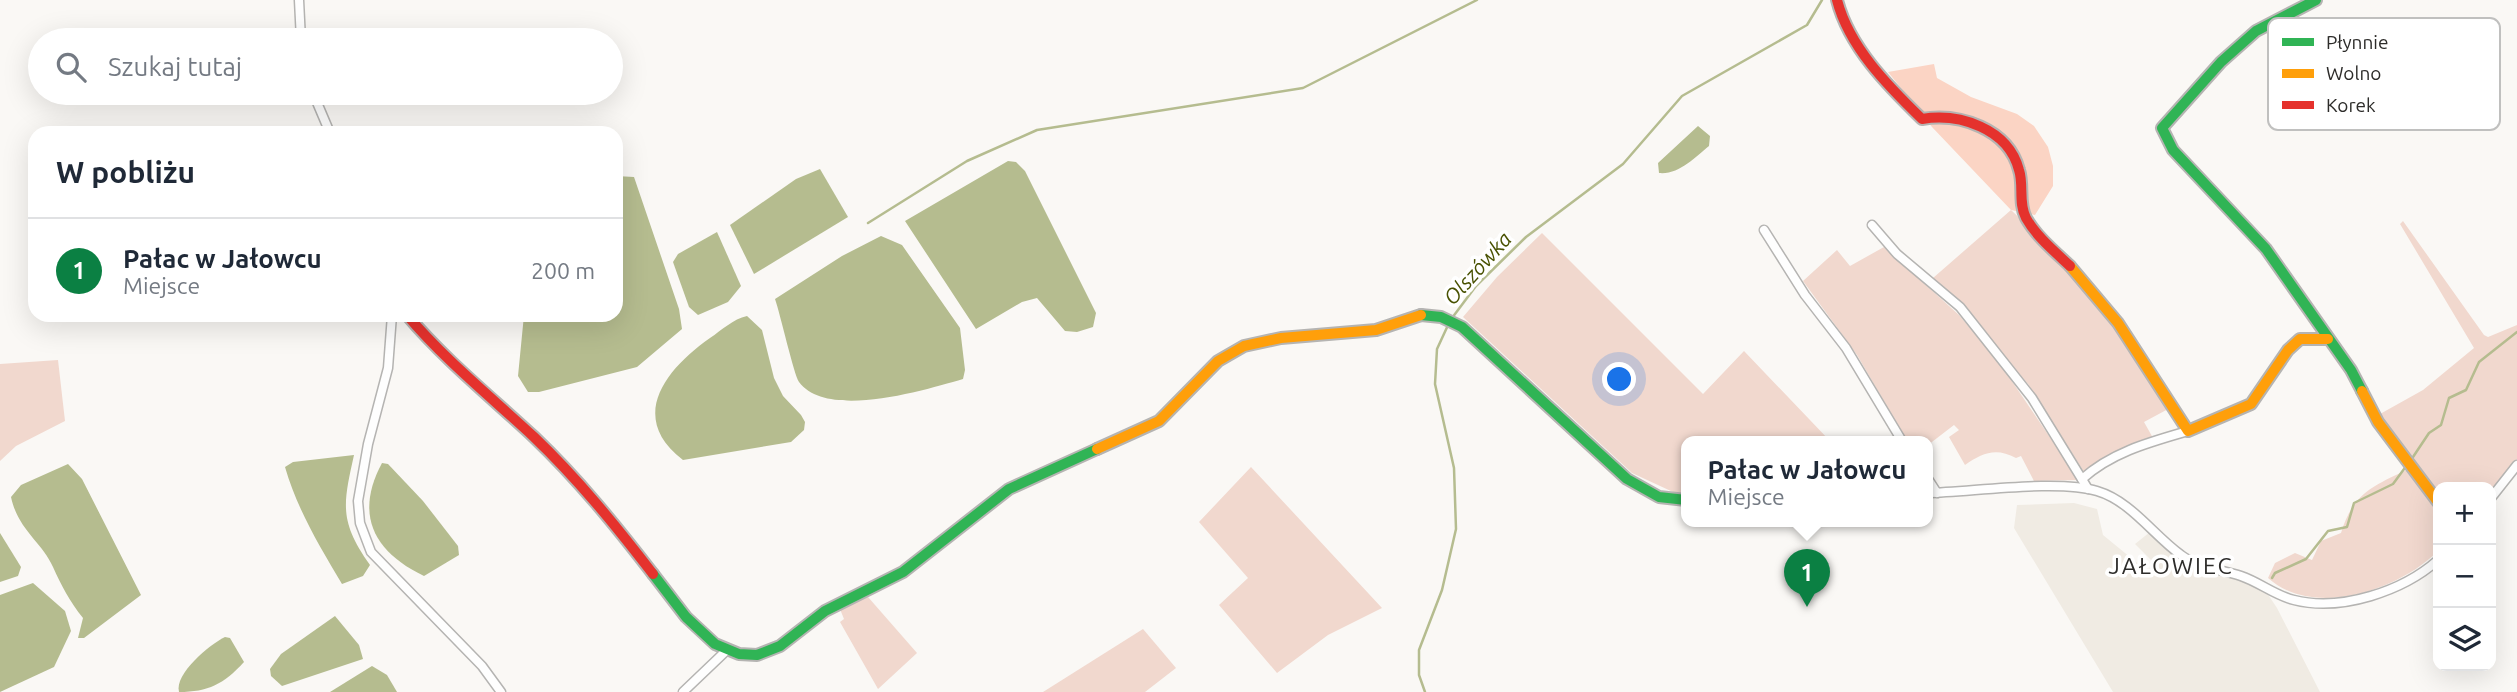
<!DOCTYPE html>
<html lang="pl">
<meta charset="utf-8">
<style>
:root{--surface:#fff;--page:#f6f6f7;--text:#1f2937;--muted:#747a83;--line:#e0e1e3;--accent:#0b8043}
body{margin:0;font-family:Ubuntu,sans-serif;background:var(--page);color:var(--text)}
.controls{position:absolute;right:21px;bottom:21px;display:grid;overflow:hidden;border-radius:14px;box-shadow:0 7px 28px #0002}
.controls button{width:63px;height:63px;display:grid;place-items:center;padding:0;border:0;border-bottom:2px solid var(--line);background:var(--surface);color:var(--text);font:35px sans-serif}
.you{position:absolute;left:1620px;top:380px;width:24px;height:24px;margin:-18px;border:5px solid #fff;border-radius:50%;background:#1a73e8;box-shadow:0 0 0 10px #1a73e833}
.badge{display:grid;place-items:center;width:46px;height:46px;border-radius:50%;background:var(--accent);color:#fff;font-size:23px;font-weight:700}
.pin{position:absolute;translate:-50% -58px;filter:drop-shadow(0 2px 4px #0008)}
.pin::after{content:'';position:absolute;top:37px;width:24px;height:21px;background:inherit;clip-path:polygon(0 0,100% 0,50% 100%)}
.popup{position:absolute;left:1681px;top:436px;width:252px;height:91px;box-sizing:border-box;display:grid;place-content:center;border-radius:14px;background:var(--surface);filter:drop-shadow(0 2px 5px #0005);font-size:23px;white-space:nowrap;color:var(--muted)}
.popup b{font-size:26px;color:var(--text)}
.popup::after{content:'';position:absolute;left:50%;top:100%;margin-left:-14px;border:14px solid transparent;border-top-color:var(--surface)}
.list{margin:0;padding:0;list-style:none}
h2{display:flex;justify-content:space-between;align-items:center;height:91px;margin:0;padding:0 28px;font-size:30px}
h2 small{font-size:23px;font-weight:400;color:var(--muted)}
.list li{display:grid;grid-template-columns:46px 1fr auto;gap:21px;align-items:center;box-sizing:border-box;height:105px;padding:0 28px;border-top:2px solid var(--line)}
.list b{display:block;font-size:26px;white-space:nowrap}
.list p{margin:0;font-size:23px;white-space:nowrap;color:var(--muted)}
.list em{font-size:23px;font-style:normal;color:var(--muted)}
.icon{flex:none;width:38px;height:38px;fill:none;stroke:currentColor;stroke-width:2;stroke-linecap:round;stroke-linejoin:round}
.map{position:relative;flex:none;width:2517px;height:692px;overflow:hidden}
.search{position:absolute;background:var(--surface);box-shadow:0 7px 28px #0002;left:28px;top:28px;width:595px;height:77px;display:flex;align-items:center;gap:18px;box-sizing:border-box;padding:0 24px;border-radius:38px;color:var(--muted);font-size:26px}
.panel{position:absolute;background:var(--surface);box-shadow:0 7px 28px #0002;left:28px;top:126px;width:595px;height:196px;border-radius:21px}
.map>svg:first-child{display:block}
.built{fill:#f0ebe3}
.green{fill:#f1d8ce}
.forest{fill:#fbd4c4}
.water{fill:#b5bc8f}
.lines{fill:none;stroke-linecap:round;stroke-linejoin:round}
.stream{stroke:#b5bc8f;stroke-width:2.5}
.street-casing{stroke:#b5b4b2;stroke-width:11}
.fast-casing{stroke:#b5b4b2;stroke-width:14}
.slow-casing{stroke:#b5b4b2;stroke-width:14}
.jam-casing{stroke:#b5b4b2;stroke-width:14}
.street{stroke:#fefefe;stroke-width:8}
.fast{stroke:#30b455;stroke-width:10}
.slow{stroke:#ff9f0a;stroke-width:10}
.jam{stroke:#e5322d;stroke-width:10}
.labels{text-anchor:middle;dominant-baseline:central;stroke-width:7;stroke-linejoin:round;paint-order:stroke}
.water-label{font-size:21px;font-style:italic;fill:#495202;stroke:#fff}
.quarter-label{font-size:23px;letter-spacing:2px;fill:#2d2c2a;stroke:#fff}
.key{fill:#fff;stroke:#c0c0bf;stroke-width:2}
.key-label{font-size:19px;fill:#2d2c2a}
</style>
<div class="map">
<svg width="2517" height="692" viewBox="0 0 2517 692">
<rect width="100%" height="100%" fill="#faf8f5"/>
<path class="built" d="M2074 503 2097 509 2103 535 2147 571 2155 564 2135 544 2150 532 2177 556 2251 580 2267 593 2277 608 2320 692H2113L2014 528 2017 505Z"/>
<g class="green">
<path d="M2011 210C2074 269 2127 334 2170 408L2144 422 2153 438 2084 472 2028 384 1933 278Z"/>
<path d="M2403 221 2484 335 2488 337 2517 325V459L2491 490V487H2438V551C2399 590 2314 619 2268 578L2275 563 2295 553 2312 560 2321 541 2341 533C2354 489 2379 484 2417 465L2380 414 2423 390 2474 348 2400 224Z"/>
<path d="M1542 233 1703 394 1744 351 1830 441H1686V493L1673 492 1632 473 1463 317 1497 277Z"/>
<path d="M1884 247 1959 315 2001 365 2079 480 2034 481 2021 456 2016 458C1996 447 1982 453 1965 465L1949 437 1959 430 1954 425 1928 445V441H1907L1857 355 1803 281 1837 250 1850 266Z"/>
<path d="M58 360 65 421 16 446 0 461V364Z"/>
<path d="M1251 467 1382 608 1328 635 1277 673 1219 605 1248 578 1199 522Z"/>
<path d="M868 597 917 653 878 689 840 622 844 619 840 609Z"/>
<path d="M1143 629 1176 668 1145 692H1043Z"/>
</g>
<path class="forest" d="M1934 64 1937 78 1971 97 2017 114 2034 126 2048 147 2053 166V186L2035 215 2011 210 1932 127 1888 72Z"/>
<g class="water">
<path d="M1698 126 1710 136 1709 146C1695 157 1679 175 1659 173L1658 163Z"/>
<path d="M1008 161 1016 162 1025 171 1096 313 1093 327 1077 332 1065 331 1037 298 1022 302 976 329 905 221Z"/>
<path d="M820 169 848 217 754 274 730 225 796 179Z"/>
<path d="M616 176 634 177 679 309 682 329 637 367 539 392H528L518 376 524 315H616Z"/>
<path d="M717 232 741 286 728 302 698 315 689 307 673 262 678 254Z"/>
<path d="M881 236 902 245 960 328 965 370 963 379C925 390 827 420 799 382 794 375 780 313 775 299L842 256Z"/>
<path d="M747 316 762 330 774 378 783 396 801 415 805 422 804 430 791 442 683 460C627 417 666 369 710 338 722 330 733 319 747 316Z"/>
<path d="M354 455C343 505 339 521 370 565L363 576 342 584C320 547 297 509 285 467L293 462Z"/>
<path d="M382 463 388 464 423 501 458 546 459 555 424 576C374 552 354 515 382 463Z"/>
<path d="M68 464 82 479 141 595 84 638H78L83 618C70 602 61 585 53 567 42 542 18 530 11 497L21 485Z"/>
<path d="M0 533 21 567 18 576 0 582Z"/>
<path d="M33 583 65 611 71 631 54 667 0 692V595Z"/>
<path d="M335 616 359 645 363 659 282 686 271 676 270 669 281 654Z"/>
<path d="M225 637 230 638 244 662C224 684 208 692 179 692 174 674 210 644 225 637Z"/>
<path d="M372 666 387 675 397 692H330Z"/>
</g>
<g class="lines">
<g class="stream">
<path d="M868 223 967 161 1037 130 1303 88 1477 0"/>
<path d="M1452 318 1476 286 1526 237 1623 164 1682 96 1807 25 1822 0"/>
<path d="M2411 460 2429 433 2441 425 2449 398 2466 390 2479 362 2517 332"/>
<path d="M2272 578 2275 573 2306 559 2328 531 2347 527 2354 503 2393 484 2407 465"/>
<path d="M1425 692 1419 675V650L1442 590 1456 529 1454 468 1435 384 1437 349 1449 323"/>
</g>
<defs>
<g id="street">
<path d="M299 0 301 40"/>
<path d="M313 93 330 133"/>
<path d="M1872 225 1897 254 1960 307 2032 398 2088 489"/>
<path d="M1764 230 1805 295 1846 348 1902 441"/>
<path d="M392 315 388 368 368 444 358 501 360 523 371 552 482 666 501 692"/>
<path d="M1928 479 1937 493"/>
<path d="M2082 479C2112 452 2150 442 2188 431"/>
<path d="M1928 493C1972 492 2058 479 2097 491 2131 501 2153 535 2181 555 2198 568 2221 569 2241 576 2259 582 2276 596 2294 600 2341 612 2403 591 2438 560"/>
<path d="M2491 498 2517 465"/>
<path d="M683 692 727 650"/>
</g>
<g id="fast">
<path d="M2316 0 2256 31 2221 62 2162 128 2173 150 2266 249 2351 370 2362 391"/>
<path d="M1421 315 1441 317 1462 327 1627 479 1659 497 1686 500"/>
<path d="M653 574 686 617 715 644 739 654 757 655 780 646 825 611 903 572 1009 489 1097 449"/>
</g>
<g id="slow">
<path d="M2070 266 2118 323 2188 431 2251 404 2288 350 2300 339H2328"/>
<path d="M2362 391 2378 422 2438 502"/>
<path d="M1097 449 1159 421 1218 361 1244 346 1281 338 1376 330 1421 315"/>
</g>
<g id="jam">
<path d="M1837 0C1849 47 1888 86 1922 119 1959 113 2008 128 2019 170 2024 185 2018 203 2026 218 2036 236 2054 251 2070 266"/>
<path d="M407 315C445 360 491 397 534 437 578 479 616 526 653 574"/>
</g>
</defs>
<use href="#street" class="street-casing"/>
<use href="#fast" class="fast-casing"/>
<use href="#slow" class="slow-casing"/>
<use href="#jam" class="jam-casing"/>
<use href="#street" class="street"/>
<use href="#fast" class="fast"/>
<use href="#slow" class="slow"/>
<use href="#jam" class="jam"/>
</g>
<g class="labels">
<g class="water-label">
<text transform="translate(1477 268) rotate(-48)">Olszówka</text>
</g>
<g class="quarter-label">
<text x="2171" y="565">JAŁOWIEC</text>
</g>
</g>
<rect x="2268" y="18" width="232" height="112" rx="10" class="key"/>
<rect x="2282" y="38" width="32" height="8" fill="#30b455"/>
<rect x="2282" y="69" width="32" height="9" fill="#ff9f0a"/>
<rect x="2282" y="101" width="32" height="8" fill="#e5322d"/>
<g class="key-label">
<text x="2326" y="49">Płynnie</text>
<text x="2326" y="80">Wolno</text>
<text x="2326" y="112">Korek</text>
</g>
</svg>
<div class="controls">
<button>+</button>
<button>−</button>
<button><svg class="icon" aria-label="layers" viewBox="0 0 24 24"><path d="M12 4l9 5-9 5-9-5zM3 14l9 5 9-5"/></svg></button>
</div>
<div class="you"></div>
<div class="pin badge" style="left:1807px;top:607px">1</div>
<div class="popup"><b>Pałac w Jałowcu</b>Miejsce</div>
<div class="search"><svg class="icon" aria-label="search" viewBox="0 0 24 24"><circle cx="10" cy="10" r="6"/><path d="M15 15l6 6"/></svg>Szukaj tutaj</div>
<section class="panel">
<h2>W pobliżu<small></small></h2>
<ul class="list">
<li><span class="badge">1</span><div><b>Pałac w Jałowcu</b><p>Miejsce</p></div><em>200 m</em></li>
</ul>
</section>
</div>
